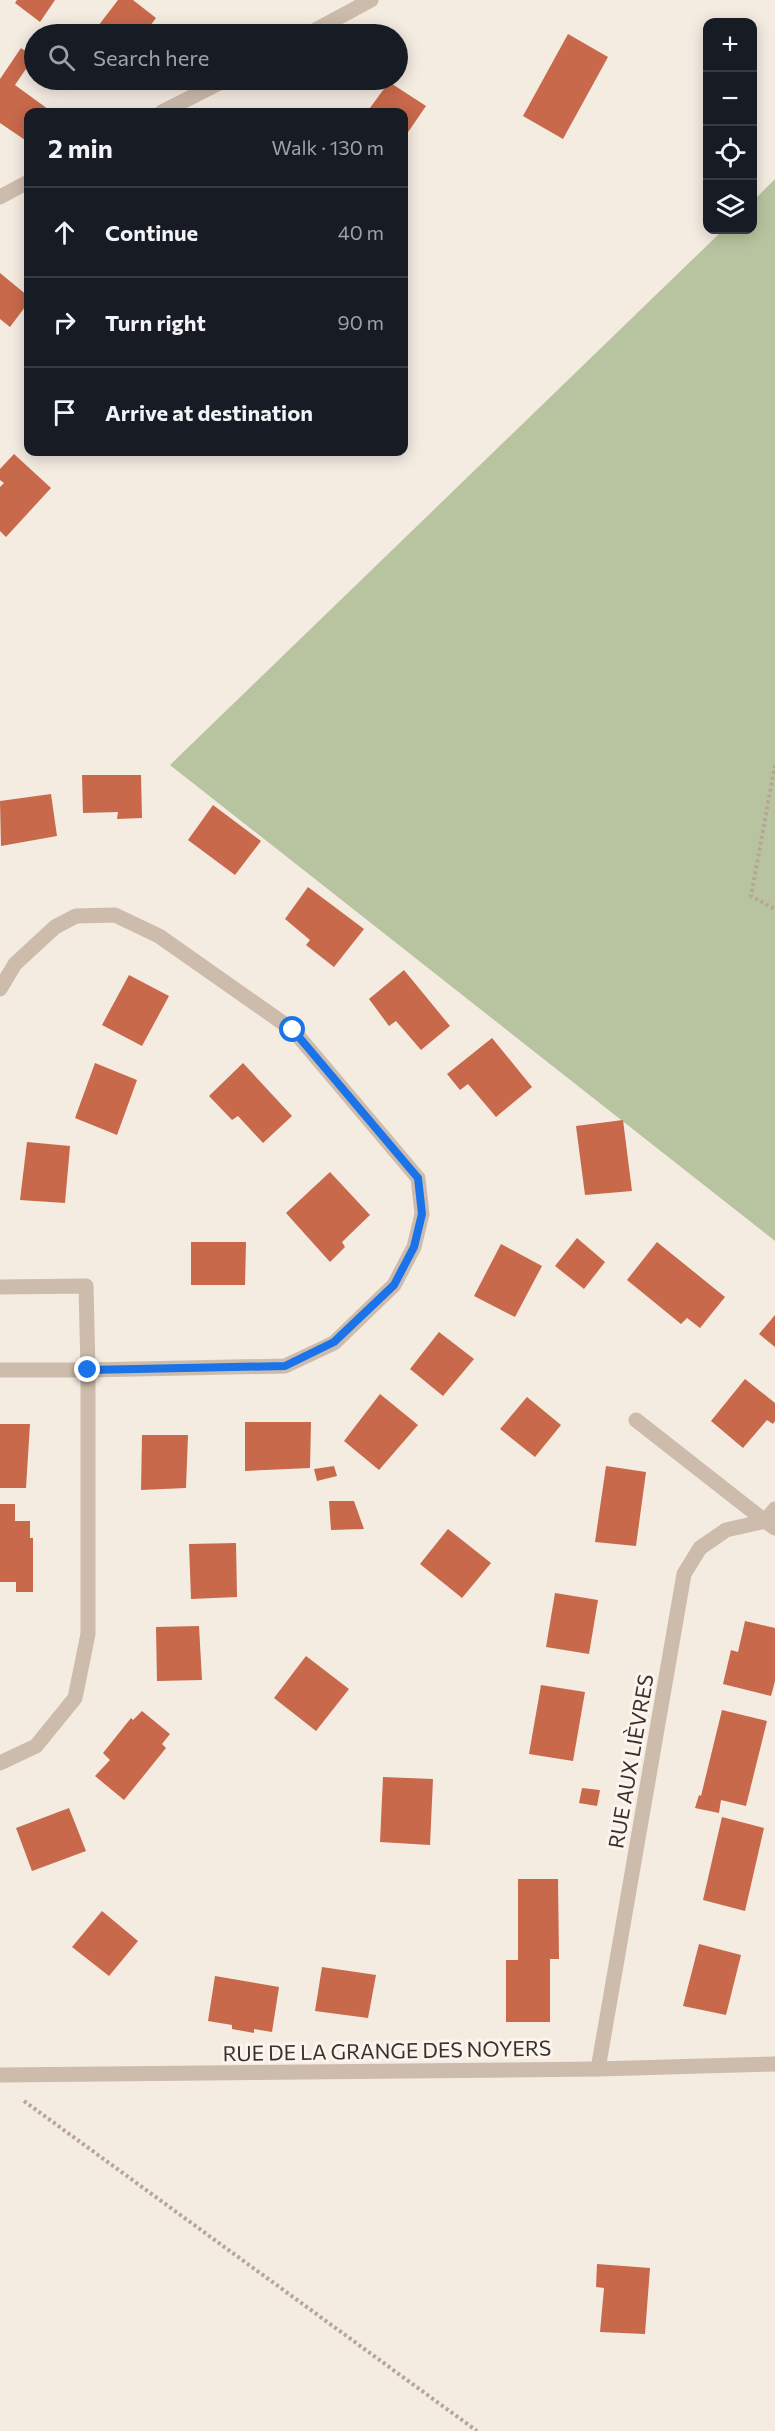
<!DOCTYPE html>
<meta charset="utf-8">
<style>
:root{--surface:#171b24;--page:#20242c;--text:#f1f3f6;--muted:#9ea1a6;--line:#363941}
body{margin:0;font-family:Commissioner,sans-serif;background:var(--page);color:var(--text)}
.controls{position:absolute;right:18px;top:18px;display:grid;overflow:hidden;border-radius:12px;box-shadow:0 3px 15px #0003}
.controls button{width:54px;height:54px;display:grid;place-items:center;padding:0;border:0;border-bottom:2px solid var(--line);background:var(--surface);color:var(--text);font:30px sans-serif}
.stop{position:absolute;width:18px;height:18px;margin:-14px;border:4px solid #1a73e8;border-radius:50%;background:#fff}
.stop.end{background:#1a73e8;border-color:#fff;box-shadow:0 2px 6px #0008}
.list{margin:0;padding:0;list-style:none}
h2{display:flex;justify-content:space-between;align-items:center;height:78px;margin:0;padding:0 24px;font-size:26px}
h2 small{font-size:20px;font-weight:400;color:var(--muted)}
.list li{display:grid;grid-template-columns:39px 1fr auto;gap:18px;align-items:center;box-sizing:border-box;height:90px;padding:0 24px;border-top:2px solid var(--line)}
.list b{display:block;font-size:22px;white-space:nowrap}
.list em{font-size:20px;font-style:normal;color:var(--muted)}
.icon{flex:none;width:33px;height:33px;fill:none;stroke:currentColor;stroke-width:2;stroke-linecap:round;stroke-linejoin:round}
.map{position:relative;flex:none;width:775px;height:2431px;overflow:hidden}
.search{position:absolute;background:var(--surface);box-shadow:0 3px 15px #0003;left:24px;top:24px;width:384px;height:66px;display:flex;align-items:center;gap:15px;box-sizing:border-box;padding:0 21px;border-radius:33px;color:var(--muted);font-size:22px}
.panel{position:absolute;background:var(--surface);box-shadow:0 3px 15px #0003;left:24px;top:108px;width:384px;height:348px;border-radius:12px}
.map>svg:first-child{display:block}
.green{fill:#b8c4a0}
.building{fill:#c8694b}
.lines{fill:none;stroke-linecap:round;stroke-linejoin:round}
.path{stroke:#b9a596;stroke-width:4;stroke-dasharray:3 3;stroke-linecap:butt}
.minor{stroke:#cdbbac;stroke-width:15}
.route{stroke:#1a73e8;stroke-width:8}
.labels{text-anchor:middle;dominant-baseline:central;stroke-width:6;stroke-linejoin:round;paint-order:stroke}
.street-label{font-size:21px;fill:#3b302b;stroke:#fbf5ee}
</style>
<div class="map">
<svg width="775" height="2431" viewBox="0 0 775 2431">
<rect width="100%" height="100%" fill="#f4ebe1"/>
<path class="green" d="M775 179V1241L170 765 723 230H752L753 201Z"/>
<g class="building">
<path d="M17 0H55L40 22 15 3Z"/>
<path d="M118 0H133L156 18 144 34H92Z"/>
<path d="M568 34 608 57 563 139 523 116Z"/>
<path d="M21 48 34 57 15 85 52 112H28V142L0 123V79Z"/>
<path d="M389 82 426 106 404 138V112H367Z"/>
<path d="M0 273 28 296V303L10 327 0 319Z"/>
<path d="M14 454 51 488 6 537 0 531V487L4 483 0 480V469Z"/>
<path d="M82 775H141L142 818 117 819 118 812 83 813Z"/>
<path d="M51 794 57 836 1 846 0 801Z"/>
<path d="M213 805 261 841 235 875 188 840Z"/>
<path d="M308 887 364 929 334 967 306 945 310 940 285 919Z"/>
<path d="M404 970 450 1026 421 1050 396 1021 389 1026 369 999Z"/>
<path d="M129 975 169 996 142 1046 102 1025Z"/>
<path d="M492 1038 532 1087 496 1117 468 1084 460 1090 447 1074Z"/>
<path d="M95 1063 137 1080 117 1135 75 1118Z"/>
<path d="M243 1063 292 1116 263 1143 238 1116 232 1120 209 1096Z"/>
<path d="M623 1120 632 1191 585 1195 576 1126Z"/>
<path d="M27 1142 70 1146 65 1203 20 1200Z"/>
<path d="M330 1172 370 1215 342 1242 345 1247 330 1262 286 1213Z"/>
<path d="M577 1238 605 1262 584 1289 555 1266Z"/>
<path d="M191 1242H246L245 1285H191Z"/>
<path d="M657 1242 725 1297 700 1328 687 1318 681 1324 627 1280Z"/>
<path d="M501 1244 542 1266 515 1317 474 1296Z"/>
<path d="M775 1315V1347L759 1334Z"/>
<path d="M439 1332 474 1359 443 1396 410 1369Z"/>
<path d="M745 1379 775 1403V1421L773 1424 767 1420 743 1448 711 1421Z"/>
<path d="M380 1394 418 1425 379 1470 344 1441Z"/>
<path d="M527 1397 561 1425 535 1457 500 1429Z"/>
<path d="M245 1422H311L310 1468 245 1471Z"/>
<path d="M0 1424H30L26 1488H0Z"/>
<path d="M142 1435H188L186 1488 141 1490Z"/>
<path d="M334 1466 337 1476 317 1481 314 1469Z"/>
<path d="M606 1466 646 1472 636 1546 595 1542Z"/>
<path d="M329 1501H354L364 1529 331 1530Z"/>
<path d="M0 1504H15V1521H30V1538H33V1592H16V1582H0Z"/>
<path d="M448 1529 491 1563 462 1598 420 1564Z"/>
<path d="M236 1543 237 1597 191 1599 189 1544Z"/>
<path d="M555 1593 598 1600 589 1654 546 1647Z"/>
<path d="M745 1621 775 1628V1681L771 1696 723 1684 731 1650 738 1652Z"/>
<path d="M199 1626 202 1680 157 1681 156 1627Z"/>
<path d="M306 1656 349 1689 316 1731 274 1698Z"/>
<path d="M541 1685 585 1692 573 1761 529 1754Z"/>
<path d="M722 1710 767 1721 746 1806 721 1800 719 1813 695 1808 699 1795 701 1796Z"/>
<path d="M142 1711 170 1734 162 1744 166 1748 124 1800 95 1776 110 1760 103 1753 131 1718 133 1720Z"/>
<path d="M383 1777 433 1779 430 1845 380 1842Z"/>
<path d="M582 1788 600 1790 597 1806 579 1803Z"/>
<path d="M69 1808 86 1851 32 1871 16 1828Z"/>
<path d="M722 1817 764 1828 745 1911 703 1900Z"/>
<path d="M518 1879H558L559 1959H550V2022H506V1960H518Z"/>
<path d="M102 1911 138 1941 109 1976 72 1947Z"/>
<path d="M699 1944 741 1955 726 2015 683 2006Z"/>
<path d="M322 1967 376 1975 368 2018 315 2011Z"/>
<path d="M215 1976 279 1987 272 2032 254 2029V2033L232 2029V2025L208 2021Z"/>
<path d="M597 2264 650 2268 645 2334 600 2332 604 2288 596 2287Z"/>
</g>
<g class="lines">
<g class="path">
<path d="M775 765 751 896 775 909"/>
<path d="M24 2101 477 2431"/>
</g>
<g class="minor">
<path d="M308 34 371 0"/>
<path d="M162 112 225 80"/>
<path d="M0 197 28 182"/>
<path d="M0 989 15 964 55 927 76 916 115 915 159 936 293 1030 418 1178 422 1214 414 1247 394 1285 334 1343 285 1366 88 1370V1634L75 1698 36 1746 0 1763"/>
<path d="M0 1287 86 1286 88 1370H0"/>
<path d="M636 1420 765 1521 775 1509"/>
<path d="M598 2069 684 1574 700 1548 726 1530 765 1521 775 1528"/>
<path d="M0 2075 598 2069 775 2064"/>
</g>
</g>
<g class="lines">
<path class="route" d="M88 1370 285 1366 334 1342 394 1285 414 1247 422 1214 418 1178 293 1030"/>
</g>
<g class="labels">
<g class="street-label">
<text transform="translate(630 1761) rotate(-80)">RUE AUX LIÈVRES</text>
<text transform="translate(387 2050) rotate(-1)">RUE DE LA GRANGE DES NOYERS</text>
</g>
</g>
</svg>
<div class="controls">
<button>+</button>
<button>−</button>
<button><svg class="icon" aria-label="locate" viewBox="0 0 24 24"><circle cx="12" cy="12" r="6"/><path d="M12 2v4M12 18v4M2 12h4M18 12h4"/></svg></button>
<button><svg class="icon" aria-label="layers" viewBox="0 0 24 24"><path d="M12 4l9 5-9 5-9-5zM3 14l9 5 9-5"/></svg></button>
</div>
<div class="stop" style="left:293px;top:1030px"></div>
<div class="stop end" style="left:88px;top:1370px"></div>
<div class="search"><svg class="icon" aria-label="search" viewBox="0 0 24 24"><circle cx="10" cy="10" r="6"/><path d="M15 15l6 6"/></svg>Search here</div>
<section class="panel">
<h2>2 min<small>Walk · 130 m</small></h2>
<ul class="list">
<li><svg class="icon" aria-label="ahead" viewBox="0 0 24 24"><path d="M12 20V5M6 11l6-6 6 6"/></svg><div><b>Continue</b></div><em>40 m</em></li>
<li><svg class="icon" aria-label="right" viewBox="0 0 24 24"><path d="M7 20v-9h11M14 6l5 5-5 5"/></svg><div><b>Turn right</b></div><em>90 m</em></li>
<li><svg class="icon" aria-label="arrive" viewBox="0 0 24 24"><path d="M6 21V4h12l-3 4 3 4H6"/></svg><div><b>Arrive at destination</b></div></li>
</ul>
</section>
</div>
